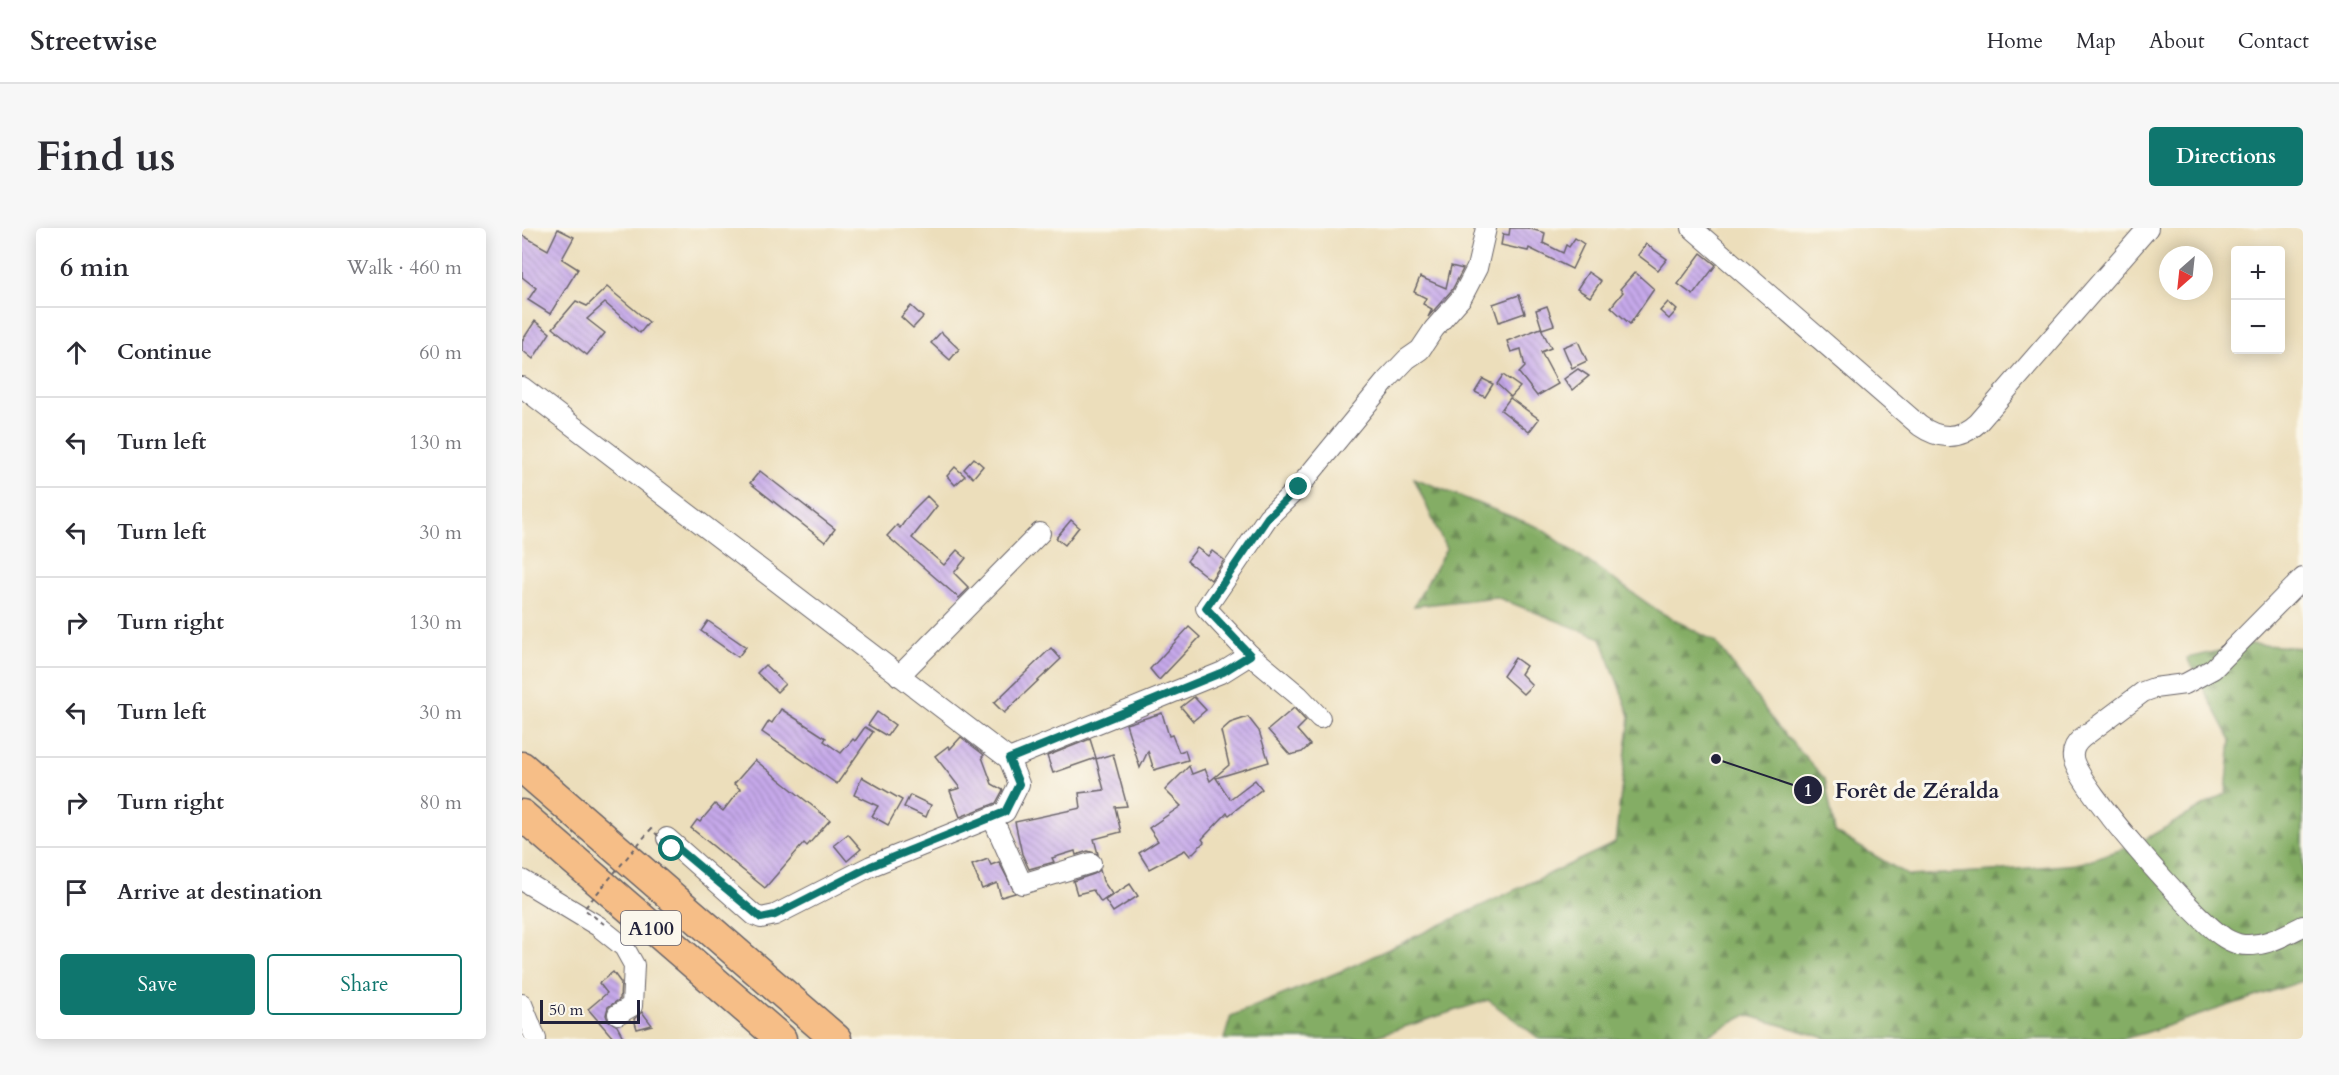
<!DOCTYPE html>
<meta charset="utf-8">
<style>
:root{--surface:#fff;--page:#f7f7f7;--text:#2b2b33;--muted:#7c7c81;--line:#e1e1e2;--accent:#0f766e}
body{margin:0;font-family:Cardo,serif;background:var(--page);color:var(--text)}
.controls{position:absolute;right:18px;top:18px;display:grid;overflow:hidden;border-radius:6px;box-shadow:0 3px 15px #0003}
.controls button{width:54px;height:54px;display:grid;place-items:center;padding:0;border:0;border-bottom:2px solid var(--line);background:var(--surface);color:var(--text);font:30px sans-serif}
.compass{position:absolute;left:1637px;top:18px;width:54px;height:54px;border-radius:50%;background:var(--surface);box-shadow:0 3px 15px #0003;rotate:207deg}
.scale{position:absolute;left:18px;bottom:15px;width:100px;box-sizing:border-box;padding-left:6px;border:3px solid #22223b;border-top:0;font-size:16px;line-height:21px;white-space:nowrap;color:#22223b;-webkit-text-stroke:4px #fbf7ec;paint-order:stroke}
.stop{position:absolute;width:18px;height:18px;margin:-14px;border:4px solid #0f766e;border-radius:50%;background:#fff}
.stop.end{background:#0f766e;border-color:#fff;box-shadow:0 2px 6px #0008}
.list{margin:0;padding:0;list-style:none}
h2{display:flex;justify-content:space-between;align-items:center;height:78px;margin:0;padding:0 24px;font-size:26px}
h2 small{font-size:20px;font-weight:400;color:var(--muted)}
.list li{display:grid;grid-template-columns:39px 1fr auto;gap:18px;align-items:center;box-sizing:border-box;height:90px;padding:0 24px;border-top:2px solid var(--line)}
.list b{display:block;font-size:22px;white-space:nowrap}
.list em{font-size:20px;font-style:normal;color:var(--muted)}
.actions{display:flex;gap:12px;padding:18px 24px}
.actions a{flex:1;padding:14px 0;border:2px solid var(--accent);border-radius:6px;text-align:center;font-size:21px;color:var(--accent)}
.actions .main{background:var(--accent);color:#fff}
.icon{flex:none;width:33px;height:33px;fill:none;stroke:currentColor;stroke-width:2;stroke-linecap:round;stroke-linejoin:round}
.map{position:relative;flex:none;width:1781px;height:811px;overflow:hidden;border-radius:6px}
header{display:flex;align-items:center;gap:36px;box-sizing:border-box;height:84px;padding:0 30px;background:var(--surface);border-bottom:2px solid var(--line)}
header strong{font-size:28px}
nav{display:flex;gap:33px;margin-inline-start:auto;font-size:21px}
.intro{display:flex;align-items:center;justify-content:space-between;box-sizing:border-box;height:144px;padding:0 36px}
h1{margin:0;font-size:42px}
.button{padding:15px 27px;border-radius:6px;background:var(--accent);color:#fff;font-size:21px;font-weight:700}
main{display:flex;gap:36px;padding:0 36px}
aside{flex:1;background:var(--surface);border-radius:6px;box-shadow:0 3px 15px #0003}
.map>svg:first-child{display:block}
.forest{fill:url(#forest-firs);stroke:#536850;stroke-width:1.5}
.building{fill:url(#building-back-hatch)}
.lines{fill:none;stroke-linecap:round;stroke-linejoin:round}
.minor-casing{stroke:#696468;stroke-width:22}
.highway-casing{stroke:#696468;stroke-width:33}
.minor{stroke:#fff;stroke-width:20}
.highway{stroke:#f6be87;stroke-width:30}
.path-bridge{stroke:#696468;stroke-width:2;stroke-dasharray:4.5 4.5;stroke-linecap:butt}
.route{stroke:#0f766e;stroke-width:8}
.labels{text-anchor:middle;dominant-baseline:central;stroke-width:6;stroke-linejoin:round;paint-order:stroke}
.shield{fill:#fbf7ec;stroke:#636270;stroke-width:1.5}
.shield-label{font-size:20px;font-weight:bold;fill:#22223b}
.leader{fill:none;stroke:#22223b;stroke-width:2}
.callout-dot{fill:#22223b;stroke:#fbf7ec;stroke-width:2}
.mark-label{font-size:18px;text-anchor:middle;font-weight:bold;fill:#fff}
.callout-label{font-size:22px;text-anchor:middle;font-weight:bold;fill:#22223b;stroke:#fbf7ec;stroke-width:6;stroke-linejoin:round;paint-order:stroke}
</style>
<header>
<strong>Streetwise</strong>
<nav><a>Home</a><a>Map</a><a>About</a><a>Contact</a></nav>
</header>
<div class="intro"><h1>Find us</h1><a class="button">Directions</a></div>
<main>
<aside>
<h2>6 min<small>Walk · 460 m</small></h2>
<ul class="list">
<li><svg class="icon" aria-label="ahead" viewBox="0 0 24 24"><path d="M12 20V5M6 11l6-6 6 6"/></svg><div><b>Continue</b></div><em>60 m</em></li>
<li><svg class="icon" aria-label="left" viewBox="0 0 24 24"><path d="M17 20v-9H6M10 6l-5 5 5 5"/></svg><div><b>Turn left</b></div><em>130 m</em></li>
<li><svg class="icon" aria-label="left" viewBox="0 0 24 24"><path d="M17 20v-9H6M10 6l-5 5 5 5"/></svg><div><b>Turn left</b></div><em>30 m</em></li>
<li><svg class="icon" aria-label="right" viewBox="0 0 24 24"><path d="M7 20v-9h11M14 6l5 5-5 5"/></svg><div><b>Turn right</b></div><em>130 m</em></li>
<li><svg class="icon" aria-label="left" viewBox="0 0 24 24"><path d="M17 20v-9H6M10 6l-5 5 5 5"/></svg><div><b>Turn left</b></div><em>30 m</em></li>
<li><svg class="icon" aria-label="right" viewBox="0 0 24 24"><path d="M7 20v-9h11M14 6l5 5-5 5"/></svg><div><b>Turn right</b></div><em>80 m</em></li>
<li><svg class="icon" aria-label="arrive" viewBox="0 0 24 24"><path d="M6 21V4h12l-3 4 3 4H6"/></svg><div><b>Arrive at destination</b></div></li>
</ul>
<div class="actions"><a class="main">Save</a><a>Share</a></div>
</aside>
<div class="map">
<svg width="1781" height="811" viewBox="0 0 1781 811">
<defs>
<pattern id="forest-firs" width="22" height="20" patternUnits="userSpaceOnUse" patternTransform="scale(1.5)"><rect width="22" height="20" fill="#84ad65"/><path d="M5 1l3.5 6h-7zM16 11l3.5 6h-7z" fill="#6c8c54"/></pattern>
<pattern id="building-back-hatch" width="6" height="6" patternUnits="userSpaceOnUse" patternTransform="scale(1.5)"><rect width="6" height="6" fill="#c6a9ea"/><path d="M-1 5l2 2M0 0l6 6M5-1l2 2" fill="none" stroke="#a089bf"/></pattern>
</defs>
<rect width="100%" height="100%" fill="#fbf7ec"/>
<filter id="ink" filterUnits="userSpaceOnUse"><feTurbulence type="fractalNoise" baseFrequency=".0167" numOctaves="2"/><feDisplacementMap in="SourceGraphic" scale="12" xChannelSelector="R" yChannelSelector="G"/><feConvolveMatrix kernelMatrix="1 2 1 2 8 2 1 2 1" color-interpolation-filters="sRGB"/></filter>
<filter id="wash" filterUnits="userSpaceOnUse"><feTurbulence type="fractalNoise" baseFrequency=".008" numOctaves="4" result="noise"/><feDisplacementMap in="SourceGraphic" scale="24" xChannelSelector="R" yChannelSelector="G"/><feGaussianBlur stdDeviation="1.35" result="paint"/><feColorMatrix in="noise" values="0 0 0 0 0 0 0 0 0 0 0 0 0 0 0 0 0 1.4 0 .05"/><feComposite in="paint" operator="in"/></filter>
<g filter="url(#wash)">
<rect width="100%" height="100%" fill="#ecdebb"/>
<path class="forest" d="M892 250 1018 300 1138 384 1194 414 1256 499 1303 551 1313 604 1387 648 1470 643 1555 636 1613 617 1704 565 1709 512 1665 430 1729 416 1781 420V753L1623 805 1600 811H1307L1225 787 1179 811H1018L966 772 845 811H702L709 788 824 741 1093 615 1108 488 1079 410 974 369 892 378 924 321Z"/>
<g id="blocks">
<g class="building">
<path d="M988 0H1005L1023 5 1021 15 1041 25 1044 17 1047 19 1053 10 1062 16 1050 41 1007 20 1006 23 979 17 981 6 987 7Z"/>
<path d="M36 1 52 9 40 31 56 41 28 86 6 72 14 60 0 49V7L26 22Z"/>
<path d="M1124 16 1145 31 1136 42 1116 27Z"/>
<path d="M1179 25 1194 37 1171 67 1156 56Z"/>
<path d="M929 38 941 41 930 62 906 89 910 81 901 76 904 70 892 64 898 49 924 60Z"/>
<path d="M1066 44 1079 53 1068 69 1055 61Z"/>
<path d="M1113 44 1132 61 1108 96 1089 79 1101 64 1098 61Z"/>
<path d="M85 59 127 94 118 105 83 75 65 91 83 105 65 127 31 100 54 73 65 78Z"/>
<path d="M997 67 1003 85 977 94 971 76Z"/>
<path d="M1146 74 1155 82 1147 91 1138 83Z"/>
<path d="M389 78 401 89 391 100 379 89Z"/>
<path d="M1025 78 1032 97 1020 101 1014 82Z"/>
<path d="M13 93 28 105 11 131 0 122V113Z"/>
<path d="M1019 100 1029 120 1019 124 1036 156 1015 168 997 145 1003 139 999 121 989 124 985 113Z"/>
<path d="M419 104 437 121 428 132 409 115Z"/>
<path d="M1056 113 1065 133 1050 140 1041 119Z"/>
<path d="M1056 141 1067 148 1050 162 1042 151Z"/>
<path d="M981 147 998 159 989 169 975 156Z"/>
<path d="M961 151 971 156 963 169 953 164Z"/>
<path d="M988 170 1017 191 1007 204 979 182Z"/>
<path d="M452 230 461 238 451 250 442 241Z"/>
<path d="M433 239 443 248 433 257 425 248Z"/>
<path d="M238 243 313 301 303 314 228 255Z"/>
<path d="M405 268 415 278 390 310 422 337 435 322 444 330 432 345 447 360 437 370 365 308 375 297 378 300 390 283Z"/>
<path d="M549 292 557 299 543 317 534 310Z"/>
<path d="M675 320 686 328 690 323 702 332 689 352 665 333Z"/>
<path d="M186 393 224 419 216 429 179 403Z"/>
<path d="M667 399 678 409 637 452 628 441Z"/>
<path d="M529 420 539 431 482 485 472 475Z"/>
<path d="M993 430 1004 438 999 446 1010 457 1001 466 981 448Z"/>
<path d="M243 437 263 456 255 464 235 445Z"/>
<path d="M672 469 684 482 671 493 659 479Z"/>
<path d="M772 480 784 493 775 502 788 517 780 524 768 527 746 502Z"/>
<path d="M259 481 304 510 302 513 319 525 331 511 333 513 343 499 351 504 315 556 240 504 247 493 250 495Z"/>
<path d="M355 484 373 497 365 508 346 497Z"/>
<path d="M640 485 647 508 650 507 657 524 663 522 666 532 632 542 626 523 618 540 604 496Z"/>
<path d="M726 489 737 503 747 534 694 550 708 571 733 552 740 561 707 587 705 585 680 611 682 614 668 628 663 622 627 641 617 625 636 613 627 600 659 578 643 562 667 538 670 546 683 541 688 553 707 537 699 503 708 495Z"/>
<path d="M439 509 462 527 460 529 470 556 481 562 474 575 438 589 428 563 438 560 413 528 426 518 428 521Z"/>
<path d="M568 511 574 530 531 545 525 528Z"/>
<path d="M591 526 605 578 593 579 599 604 572 611 576 626 566 623 554 627 553 623 530 630 532 634 507 641 500 626 493 594 559 580 557 565 582 562 574 531Z"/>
<path d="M233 532 308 592 285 618 282 615 243 660 169 600 175 592 178 594 193 576 201 583 218 561 212 556Z"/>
<path d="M340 549 380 572 366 597 350 588 356 578 332 567Z"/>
<path d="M388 567 409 577 404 589 382 579Z"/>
<path d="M326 606 339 621 325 633 312 617Z"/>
<path d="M466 631 469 637 477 634 493 665 479 669 475 655 460 661 450 637Z"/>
<path d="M578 642 581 653 590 666 579 674 571 662 555 666 551 653 572 646Z"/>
<path d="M608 656 616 668 591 684 583 672Z"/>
<path d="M91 744 99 755 98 771 86 779 84 787 86 792 95 798 102 811H92L66 781 85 765 77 755Z"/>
<path d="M120 784 130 797 115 801 112 791Z"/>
</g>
</g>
</g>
<g filter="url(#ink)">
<use href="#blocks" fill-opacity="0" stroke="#696468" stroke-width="1.5"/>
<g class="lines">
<defs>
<g id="minor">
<path d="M1170 0 1398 198C1418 212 1438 212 1456 195L1626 0"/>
<path d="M0 159 487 531 701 444 728 427"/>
<path d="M1781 350 1691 441 1663 456 1632 460 1621 464 1560 510C1554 515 1550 522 1551 530 1556 559 1672 690 1700 708 1705 712 1710 714 1716 716 1740 721 1761 708 1781 698"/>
<path d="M377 448 518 305"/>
<path d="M798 490 777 468 728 427 684 380 746 289 777 259 864 153 885 131 898 122 912 101 940 69 955 40 964 0"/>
<path d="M470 589 500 656 569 635"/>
<path d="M145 610 232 687 239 690 253 687 349 638 483 584 497 556 487 531"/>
<path d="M0 652 76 698 102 719 112 737 110 778 96 786"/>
<path d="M0 776 14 811"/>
</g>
<g id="highway">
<path d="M0 539 314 811"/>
<path d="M0 587 259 811"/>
</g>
</defs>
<use href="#minor" class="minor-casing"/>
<use href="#highway" class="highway-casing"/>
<use href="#minor" class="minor"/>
<use href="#highway" class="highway"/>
<path class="path-bridge" d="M82 696 62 681 129 601 150 621"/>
</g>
</g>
<g class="lines" filter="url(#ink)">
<path class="route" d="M150 621 152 617 239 690 253 687 349 638 483 584 497 556 487 531 701 444 728 427 684 380 746 289 777 259"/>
</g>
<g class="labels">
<rect class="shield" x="99" y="683" width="60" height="34" rx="4.5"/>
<g class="shield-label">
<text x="129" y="700">A100</text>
</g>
</g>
<path class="leader" d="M1194 531L1286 562"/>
<g class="callout-dot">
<circle cx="1194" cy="531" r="6"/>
<circle cx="1286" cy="562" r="15"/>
</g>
<g class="mark-label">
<text x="1286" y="568">1</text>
</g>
<g class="callout-label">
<text x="1395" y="570">Forêt de Zéralda</text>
</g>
</svg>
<div class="controls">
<button>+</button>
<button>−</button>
</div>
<svg class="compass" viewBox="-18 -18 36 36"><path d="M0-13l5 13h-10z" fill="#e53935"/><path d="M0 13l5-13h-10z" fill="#7c7c81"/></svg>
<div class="scale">50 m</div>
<div class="stop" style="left:150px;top:621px"></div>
<div class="stop end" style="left:777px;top:259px"></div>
</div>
</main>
